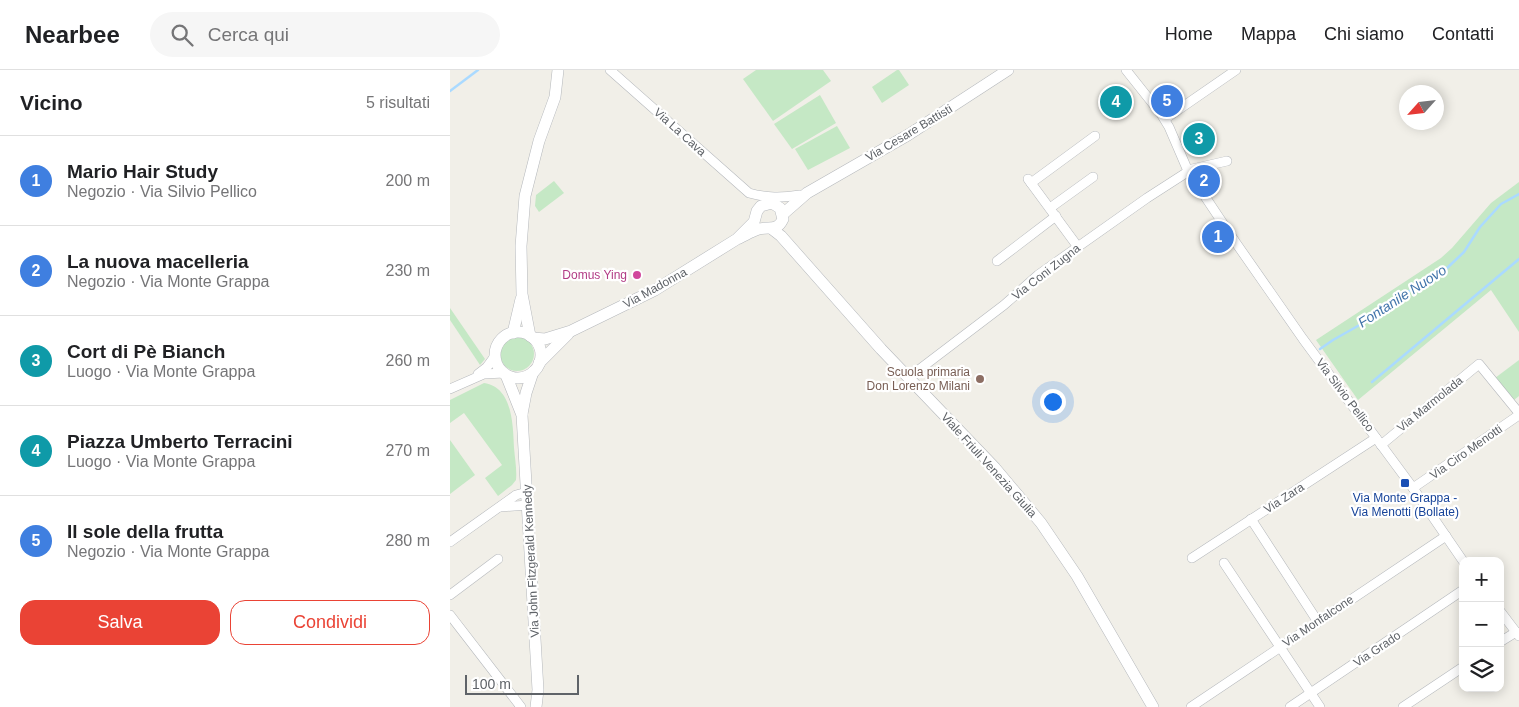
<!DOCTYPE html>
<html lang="it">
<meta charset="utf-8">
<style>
:root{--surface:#fff;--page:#f6f6f6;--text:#202124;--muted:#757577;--line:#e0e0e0;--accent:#ea4335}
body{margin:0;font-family:Arial,sans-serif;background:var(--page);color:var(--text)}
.controls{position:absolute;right:15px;bottom:15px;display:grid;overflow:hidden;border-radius:10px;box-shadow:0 2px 12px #0003}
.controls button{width:45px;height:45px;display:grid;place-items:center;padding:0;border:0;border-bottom:1px solid var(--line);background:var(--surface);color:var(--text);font:25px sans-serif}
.compass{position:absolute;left:949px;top:15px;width:45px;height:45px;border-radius:50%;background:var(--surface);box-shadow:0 2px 12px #0003;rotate:243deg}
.scale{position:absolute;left:15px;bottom:12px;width:114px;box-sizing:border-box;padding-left:5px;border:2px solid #5f6368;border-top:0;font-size:14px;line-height:18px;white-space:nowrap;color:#5f6368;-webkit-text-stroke:4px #fff;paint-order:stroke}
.you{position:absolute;left:602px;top:331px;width:18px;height:18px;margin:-12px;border:4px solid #fff;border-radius:50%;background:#1a73e8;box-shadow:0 0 0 8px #1a73e833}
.badge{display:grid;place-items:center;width:32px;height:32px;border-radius:50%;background:var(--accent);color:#fff;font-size:16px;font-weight:700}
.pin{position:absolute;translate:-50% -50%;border:2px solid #fff;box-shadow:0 1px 5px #0006}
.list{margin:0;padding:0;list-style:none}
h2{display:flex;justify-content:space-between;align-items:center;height:65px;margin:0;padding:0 20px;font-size:21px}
h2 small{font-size:16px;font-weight:400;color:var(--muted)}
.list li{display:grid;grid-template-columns:32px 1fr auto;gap:15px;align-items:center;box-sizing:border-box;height:90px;padding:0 20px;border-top:1px solid var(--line)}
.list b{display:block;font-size:19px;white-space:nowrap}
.list p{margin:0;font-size:16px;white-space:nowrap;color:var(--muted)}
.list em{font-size:16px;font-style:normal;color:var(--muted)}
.actions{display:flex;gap:10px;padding:15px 20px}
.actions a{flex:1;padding:11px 0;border:1px solid var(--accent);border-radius:15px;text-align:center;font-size:18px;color:var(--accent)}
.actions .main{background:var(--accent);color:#fff}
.icon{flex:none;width:28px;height:28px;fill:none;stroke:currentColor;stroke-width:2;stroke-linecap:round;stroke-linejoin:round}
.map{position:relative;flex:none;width:1069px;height:637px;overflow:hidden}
header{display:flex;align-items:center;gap:30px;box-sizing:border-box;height:70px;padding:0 25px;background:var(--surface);border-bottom:1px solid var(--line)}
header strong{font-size:24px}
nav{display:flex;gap:28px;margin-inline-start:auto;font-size:18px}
.search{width:350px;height:45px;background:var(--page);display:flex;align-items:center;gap:12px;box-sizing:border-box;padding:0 18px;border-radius:28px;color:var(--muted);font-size:19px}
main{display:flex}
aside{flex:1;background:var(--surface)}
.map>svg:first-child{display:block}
.green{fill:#c5e8c5}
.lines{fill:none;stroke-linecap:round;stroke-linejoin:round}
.stream{stroke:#aadaff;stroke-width:2.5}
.minor-casing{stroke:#b5b8bc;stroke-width:10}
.tertiary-casing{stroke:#b5b8bc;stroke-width:12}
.minor{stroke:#fff;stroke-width:9}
.tertiary{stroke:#fff;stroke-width:11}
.hotel-dot{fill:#d1479c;stroke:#fff;stroke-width:2}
.education-dot{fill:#8d6e63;stroke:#fff;stroke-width:2}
.transit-dot{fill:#1a4fb4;stroke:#fff;stroke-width:2}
.labels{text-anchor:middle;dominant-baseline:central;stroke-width:4.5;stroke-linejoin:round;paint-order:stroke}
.street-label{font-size:12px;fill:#5f6368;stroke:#fff}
.hotel-label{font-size:12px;fill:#b23c85;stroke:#fff;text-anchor:end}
.education-label{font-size:12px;fill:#785e54;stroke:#fff;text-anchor:end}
.transit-label{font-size:12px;fill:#164399;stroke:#fff}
.water-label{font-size:14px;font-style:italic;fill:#4174aa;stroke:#fff}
</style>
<header>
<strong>Nearbee</strong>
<div class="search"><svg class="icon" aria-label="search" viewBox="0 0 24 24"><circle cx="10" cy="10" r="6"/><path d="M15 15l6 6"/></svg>Cerca qui</div>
<nav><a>Home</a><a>Mappa</a><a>Chi siamo</a><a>Contatti</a></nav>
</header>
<main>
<aside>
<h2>Vicino<small>5 risultati</small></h2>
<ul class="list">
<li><span class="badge" style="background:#3f7fe0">1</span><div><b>Mario Hair Study</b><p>Negozio · Via Silvio Pellico</p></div><em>200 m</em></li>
<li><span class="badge" style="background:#3f7fe0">2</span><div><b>La nuova macelleria</b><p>Negozio · Via Monte Grappa</p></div><em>230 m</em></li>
<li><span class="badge" style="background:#0f9aa8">3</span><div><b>Cort di Pè Bianch</b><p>Luogo · Via Monte Grappa</p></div><em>260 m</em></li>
<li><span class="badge" style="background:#0f9aa8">4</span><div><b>Piazza Umberto Terracini</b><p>Luogo · Via Monte Grappa</p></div><em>270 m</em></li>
<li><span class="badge" style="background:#3f7fe0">5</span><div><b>Il sole della frutta</b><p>Negozio · Via Monte Grappa</p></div><em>280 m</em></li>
</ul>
<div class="actions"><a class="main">Salva</a><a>Condividi</a></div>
</aside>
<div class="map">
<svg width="1069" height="637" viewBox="0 0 1069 637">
<rect width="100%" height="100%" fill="#f1efe8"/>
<g class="green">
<path d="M306 0H373L381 11 323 51 293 9Z"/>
<path d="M447 0H449L459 15 432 33 422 17Z"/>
<path d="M370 25 386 53 342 79 324 54Z"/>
<path d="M387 56 400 78 358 100 345 79Z"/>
<path d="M104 111 114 123 89 142 85 136 86 125Z"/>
<path d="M1069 112V262L1041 220 908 330 866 270 991 188 1002 178 1041 133Z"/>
<path d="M0 238 35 289 30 295 0 250Z"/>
<circle cx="67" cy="284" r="17"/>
<path d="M1069 290V326L1064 330 1045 308Z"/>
<path d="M34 313C63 317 63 356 64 378 65 389 67 400 66 410L62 415 48 426 35 408 52 395 14 343 0 353V330Z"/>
<path d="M0 370 25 405 0 424Z"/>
</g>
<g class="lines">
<g class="stream">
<path d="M0 21 28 0"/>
<path d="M870 279 883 270 922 248 951 226 996 199 1014 182 1030 157 1051 134 1069 124"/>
<path d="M922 312 1069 189"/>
</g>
<defs>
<g id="minor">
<path d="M160 0 299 123C317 128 331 128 350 125"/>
<path d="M676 0 711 44 719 57 738 101 786 173 853 269 963 418 1013 491"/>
<path d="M715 49 786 0"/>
<path d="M578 109 628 177"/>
<path d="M581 113 645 66"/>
<path d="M600 138 643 107"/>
<path d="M547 191 606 146"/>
<path d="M28 304 37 297 45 286"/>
<path d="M458 308 554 235 588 205 697 128 742 99 777 91"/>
<path d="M0 319 34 304 54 303"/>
<path d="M931 375 1029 294 1069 343"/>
<path d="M963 418 1069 345"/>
<path d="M50 437 78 435"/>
<path d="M801 449 868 552"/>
<path d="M0 472 66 425 77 422"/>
<path d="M742 488 926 368"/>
<path d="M774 493 870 637"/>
<path d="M0 525 48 489"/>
<path d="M1050 541 1069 566"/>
<path d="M0 545 71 637"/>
<path d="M1050 572 1066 562"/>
<path d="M741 637 996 466"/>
<path d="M840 637 1013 520"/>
<path d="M953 637 1013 597"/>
</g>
<g id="tertiary">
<path d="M333 144 357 123 458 65 558 0"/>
<path d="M322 159 331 166 431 279 545 398 591 453 627 506 703 637"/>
<circle cx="68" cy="285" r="23"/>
<path d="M63 263 71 229"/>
<path d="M80 266 72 224 71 176 75 126 89 71 105 27 108 0"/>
<path d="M83 268 95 269 121 261 205 220 287 169 304 152 307 141 311 136 322 133 330 138 333 149C327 162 320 156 309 159 302 161 294 166 287 169"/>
<path d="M89 293 118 264"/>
<path d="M56 305 72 345 88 620 86 637"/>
<path d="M72 344 76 323 83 302"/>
</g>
</defs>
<use href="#minor" class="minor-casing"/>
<use href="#tertiary" class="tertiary-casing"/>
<use href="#minor" class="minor"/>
<use href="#tertiary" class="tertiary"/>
</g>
<circle class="hotel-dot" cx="187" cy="205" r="5"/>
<circle class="education-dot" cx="530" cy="309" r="5"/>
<rect class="transit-dot" x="950" y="408" width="10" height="10" rx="2.5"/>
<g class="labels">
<g class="street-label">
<text transform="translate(230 62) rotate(42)">Via La Cava</text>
<text transform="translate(459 63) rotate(-31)">Via Cesare Battisti</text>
<text transform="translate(596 202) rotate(-38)">Via Coni Zugna</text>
<text transform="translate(205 218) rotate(-29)">Via Madonna</text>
<text transform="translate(895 325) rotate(53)">Via Silvio Pellico</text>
<text transform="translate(980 334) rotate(-39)">Via Marmolada</text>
<text transform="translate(1016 382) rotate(-35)">Via Ciro Menotti</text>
<text transform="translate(539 395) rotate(48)">Viale Friuli Venezia Giulia</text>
<text transform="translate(834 428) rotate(-33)">Via Zara</text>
<text transform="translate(81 491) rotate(-93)">Via John Fitzgerald Kennedy</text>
<text transform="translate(868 551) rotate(-34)">Via Monfalcone</text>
<text transform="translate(927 579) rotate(-34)">Via Grado</text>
</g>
<g class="hotel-label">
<text x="177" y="205">Domus Ying</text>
</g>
<g class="education-label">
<text x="520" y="302">Scuola primaria<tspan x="520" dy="14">Don Lorenzo Milani</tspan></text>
</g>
<g class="transit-label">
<text x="955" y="428">Via Monte Grappa -<tspan x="955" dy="14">Via Menotti (Bollate)</tspan></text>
</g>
<g class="water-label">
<text transform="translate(952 226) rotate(-33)">Fontanile Nuovo</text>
</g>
</g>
</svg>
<div class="controls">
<button>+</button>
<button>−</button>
<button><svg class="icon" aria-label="layers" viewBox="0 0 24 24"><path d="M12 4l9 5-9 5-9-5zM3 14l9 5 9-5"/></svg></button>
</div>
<svg class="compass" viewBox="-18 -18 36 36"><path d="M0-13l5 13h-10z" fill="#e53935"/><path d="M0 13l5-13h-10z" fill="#757577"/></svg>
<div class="scale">100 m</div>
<div class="you"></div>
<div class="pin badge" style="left:768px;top:167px;background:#3f7fe0">1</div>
<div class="pin badge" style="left:754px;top:111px;background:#3f7fe0">2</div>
<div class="pin badge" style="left:749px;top:69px;background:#0f9aa8">3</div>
<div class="pin badge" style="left:666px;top:32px;background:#0f9aa8">4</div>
<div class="pin badge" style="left:717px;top:31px;background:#3f7fe0">5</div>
</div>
</main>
